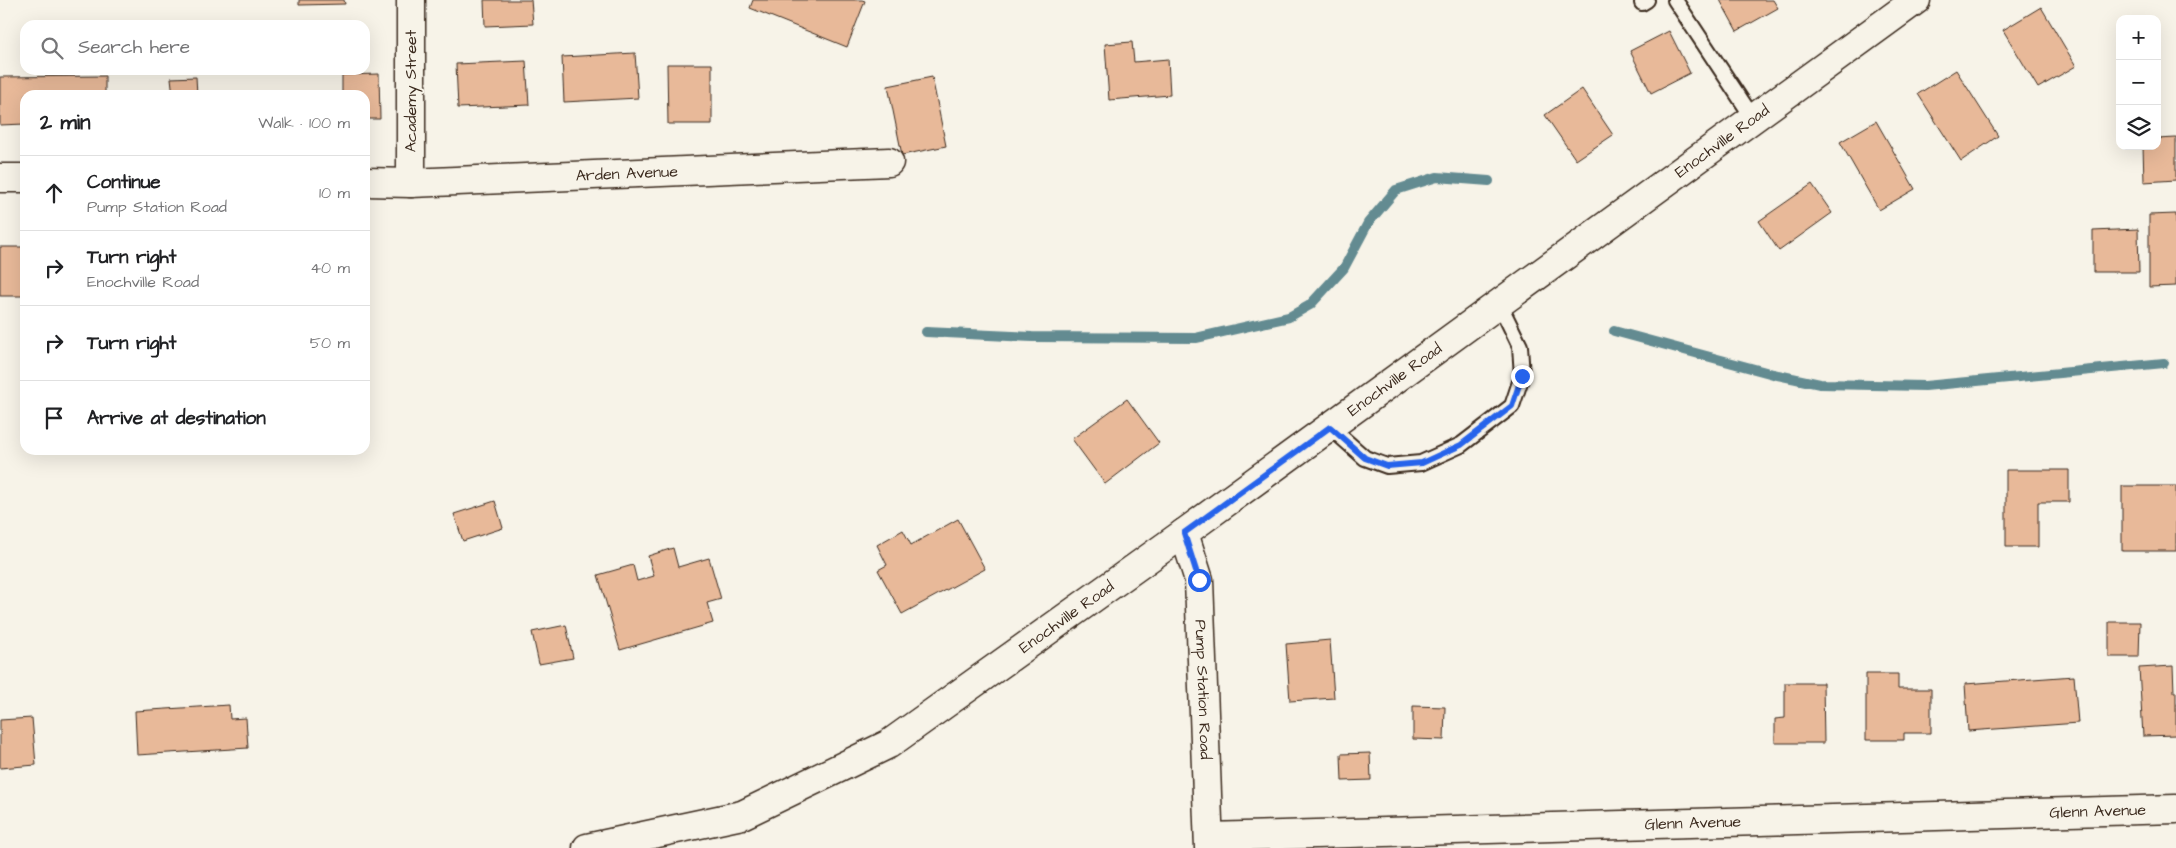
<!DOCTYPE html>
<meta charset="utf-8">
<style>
:root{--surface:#fff;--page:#f6f6f6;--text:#202124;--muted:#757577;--line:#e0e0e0}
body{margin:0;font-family:"Architects Daughter",sans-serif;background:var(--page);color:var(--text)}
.controls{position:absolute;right:15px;top:15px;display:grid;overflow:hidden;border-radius:10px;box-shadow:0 5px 20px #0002}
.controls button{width:45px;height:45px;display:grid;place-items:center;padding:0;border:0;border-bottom:1px solid var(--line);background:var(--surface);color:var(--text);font:25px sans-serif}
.stop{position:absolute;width:15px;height:15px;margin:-11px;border:4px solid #2563eb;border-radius:50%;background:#fff}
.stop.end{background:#2563eb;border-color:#fff;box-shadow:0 1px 5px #0008}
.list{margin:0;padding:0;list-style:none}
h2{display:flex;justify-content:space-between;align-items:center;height:65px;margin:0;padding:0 20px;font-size:21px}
h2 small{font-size:16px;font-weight:400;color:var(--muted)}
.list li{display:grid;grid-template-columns:32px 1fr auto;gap:15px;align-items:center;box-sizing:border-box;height:75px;padding:0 20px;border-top:1px solid var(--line)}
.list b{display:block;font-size:19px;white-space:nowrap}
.list p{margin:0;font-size:16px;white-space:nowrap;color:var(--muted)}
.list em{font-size:16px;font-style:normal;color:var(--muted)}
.icon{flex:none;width:28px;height:28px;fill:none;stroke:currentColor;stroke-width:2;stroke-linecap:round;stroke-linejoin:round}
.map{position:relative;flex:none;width:2176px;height:848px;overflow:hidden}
.search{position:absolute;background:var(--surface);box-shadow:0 5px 20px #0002;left:20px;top:20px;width:350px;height:55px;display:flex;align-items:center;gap:12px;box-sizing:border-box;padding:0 18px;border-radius:15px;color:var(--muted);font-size:19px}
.panel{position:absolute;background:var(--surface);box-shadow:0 5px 20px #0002;left:20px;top:90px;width:350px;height:365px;border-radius:15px}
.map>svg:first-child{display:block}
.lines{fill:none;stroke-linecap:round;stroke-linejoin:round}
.stream{stroke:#648b91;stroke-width:10}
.building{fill:#e8b999;stroke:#3b2a1e}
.lane-casing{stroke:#3b2a1e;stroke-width:18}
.street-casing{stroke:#3b2a1e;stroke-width:31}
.lane{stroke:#f7f3e8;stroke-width:14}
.street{stroke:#f7f3e8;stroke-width:28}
.route{stroke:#2563eb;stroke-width:6}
.labels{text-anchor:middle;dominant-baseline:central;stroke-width:4;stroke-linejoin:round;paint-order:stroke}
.street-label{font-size:16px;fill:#3b2a1e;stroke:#f7f3e8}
</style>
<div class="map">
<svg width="2176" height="848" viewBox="0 0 2176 848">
<rect width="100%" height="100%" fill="#f7f3e8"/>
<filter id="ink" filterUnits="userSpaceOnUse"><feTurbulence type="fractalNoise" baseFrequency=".02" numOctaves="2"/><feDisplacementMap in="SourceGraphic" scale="10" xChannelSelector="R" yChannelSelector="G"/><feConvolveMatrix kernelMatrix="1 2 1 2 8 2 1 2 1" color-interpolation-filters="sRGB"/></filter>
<g filter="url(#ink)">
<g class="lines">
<g class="stream">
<path d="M1614 331 1773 374 1820 384 1925 386 2164 363"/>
<path d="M926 332 1032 337 1196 338 1289 317 1310 305 1344 268 1368 223 1396 190 1437 177 1489 181"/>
</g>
</g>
<g class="building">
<path d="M299 0H344L345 4 299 5Z"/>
<path d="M484 0H531L533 24 485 26Z"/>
<path d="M753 0H862L865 1 847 47 750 8Z"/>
<path d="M1720 0H1773L1778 8 1737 31Z"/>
<path d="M2041 7 2076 66 2038 88 2003 30Z"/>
<path d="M1669 31 1690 73 1651 93 1630 51Z"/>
<path d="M1132 42 1134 62 1168 59 1170 95 1109 100 1105 44Z"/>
<path d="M635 53 638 98 564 102 562 57Z"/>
<path d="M526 61 529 105 458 108 456 64Z"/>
<path d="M667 64H712V124H668Z"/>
<path d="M1956 70 1998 136 1961 161 1918 94Z"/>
<path d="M379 74 380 119H365V95H342V75Z"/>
<path d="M105 76V95H25V124L0 125V77Z"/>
<path d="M196 77 197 95H173L171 78Z"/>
<path d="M932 77 946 146 902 155 888 86Z"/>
<path d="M1582 89 1613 135 1576 160 1545 115Z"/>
<path d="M1876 121 1915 189 1879 210 1840 142Z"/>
<path d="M2176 138V180L2144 182 2143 146H2157V139Z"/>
<path d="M1812 184 1832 213 1779 251 1759 221Z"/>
<path d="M2176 214V286L2149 287V215Z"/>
<path d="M2138 229 2139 272H2093V231Z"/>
<rect x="0" y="247" width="25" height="49"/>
<path d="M1127 399 1159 443 1105 484 1072 439Z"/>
<path d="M2006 470H2069V502H2038V547H2006Z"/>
<rect x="2122" y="486" width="54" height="65"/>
<path d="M495 501 503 528 463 541 454 514Z"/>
<path d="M958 519 985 569 902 614 878 570 887 565 877 545 903 530 911 545Z"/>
<path d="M673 548 678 567 709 558 721 599 707 603 713 623 620 650 598 575 633 565 637 581 654 576 648 556Z"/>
<path d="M2109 622H2140L2139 657H2109Z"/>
<path d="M566 625 573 658 539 664 532 632Z"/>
<path d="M1330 640 1334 698 1290 701 1286 644Z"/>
<path d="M2173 666 2174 692H2176V735L2143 736 2139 668Z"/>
<path d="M1866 674H1898V689H1931V733H1904V740H1866Z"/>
<path d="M2074 676 2078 723 1968 731 1965 684Z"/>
<path d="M1785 683H1823L1824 743H1775V719L1785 718Z"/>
<path d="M229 705 230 719 246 718 248 748 137 755 135 711Z"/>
<path d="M1413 706 1445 707 1444 740 1413 739Z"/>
<path d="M32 718 36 765 0 768V720Z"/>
<path d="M1370 753 1371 780 1342 781 1341 754Z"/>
</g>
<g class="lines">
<defs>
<g id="lane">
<path d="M1675 0 1753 118"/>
<path d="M1642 3 1647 0"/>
<path d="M1330 427 1365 458 1387 466 1421 463 1461 445 1512 406 1522 376 1520 346 1499 303"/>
</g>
<g id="street">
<path d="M0 178H25"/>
<path id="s1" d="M365 182 411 183 889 162"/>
<path d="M411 183V0"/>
<path id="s2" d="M1184 533 1199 580 1209 848"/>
<path id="s3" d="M1209 837 2176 809"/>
<path id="s4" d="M587 848 742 815 889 744 1184 533 1916 0"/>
</g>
</defs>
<use href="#lane" class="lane-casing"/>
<use href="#street" class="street-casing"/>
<use href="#lane" class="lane"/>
<use href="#street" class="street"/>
</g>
</g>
<g class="lines" filter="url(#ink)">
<path class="route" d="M1199 580 1184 533 1330 427 1365 458 1387 466 1422 463 1461 445 1512 406 1522 376"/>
</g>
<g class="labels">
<g class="street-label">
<text transform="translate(411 91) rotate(-90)">Academy Street</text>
<text stroke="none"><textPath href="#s4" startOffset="1350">Enochville Road</textPath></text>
<text stroke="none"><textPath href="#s1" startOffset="262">Arden Avenue</textPath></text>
<text stroke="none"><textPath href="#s4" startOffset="945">Enochville Road</textPath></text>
<text stroke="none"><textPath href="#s4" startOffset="540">Enochville Road</textPath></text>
<text stroke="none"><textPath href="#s2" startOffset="159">Pump Station Road</textPath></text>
<text stroke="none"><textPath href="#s3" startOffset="889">Glenn Avenue</textPath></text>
<text stroke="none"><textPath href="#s3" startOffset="484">Glenn Avenue</textPath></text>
</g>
</g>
</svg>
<div class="controls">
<button>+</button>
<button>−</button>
<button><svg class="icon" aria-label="layers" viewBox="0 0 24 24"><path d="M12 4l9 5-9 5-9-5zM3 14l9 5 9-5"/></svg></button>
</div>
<div class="stop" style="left:1199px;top:580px"></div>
<div class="stop end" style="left:1522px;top:376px"></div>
<div class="search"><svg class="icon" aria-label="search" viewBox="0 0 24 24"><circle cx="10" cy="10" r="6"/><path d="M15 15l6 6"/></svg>Search here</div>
<section class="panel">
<h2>2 min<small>Walk · 100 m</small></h2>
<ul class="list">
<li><svg class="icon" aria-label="ahead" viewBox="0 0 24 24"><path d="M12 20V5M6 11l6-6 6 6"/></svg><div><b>Continue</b><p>Pump Station Road</p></div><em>10 m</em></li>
<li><svg class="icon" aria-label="right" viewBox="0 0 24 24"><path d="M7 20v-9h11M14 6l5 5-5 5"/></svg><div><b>Turn right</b><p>Enochville Road</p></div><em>40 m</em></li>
<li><svg class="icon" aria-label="right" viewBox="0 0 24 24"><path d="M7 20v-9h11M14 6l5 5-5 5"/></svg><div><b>Turn right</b></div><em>50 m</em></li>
<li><svg class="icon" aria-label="arrive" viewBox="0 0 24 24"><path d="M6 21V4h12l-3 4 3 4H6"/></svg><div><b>Arrive at destination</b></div></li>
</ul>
</section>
</div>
